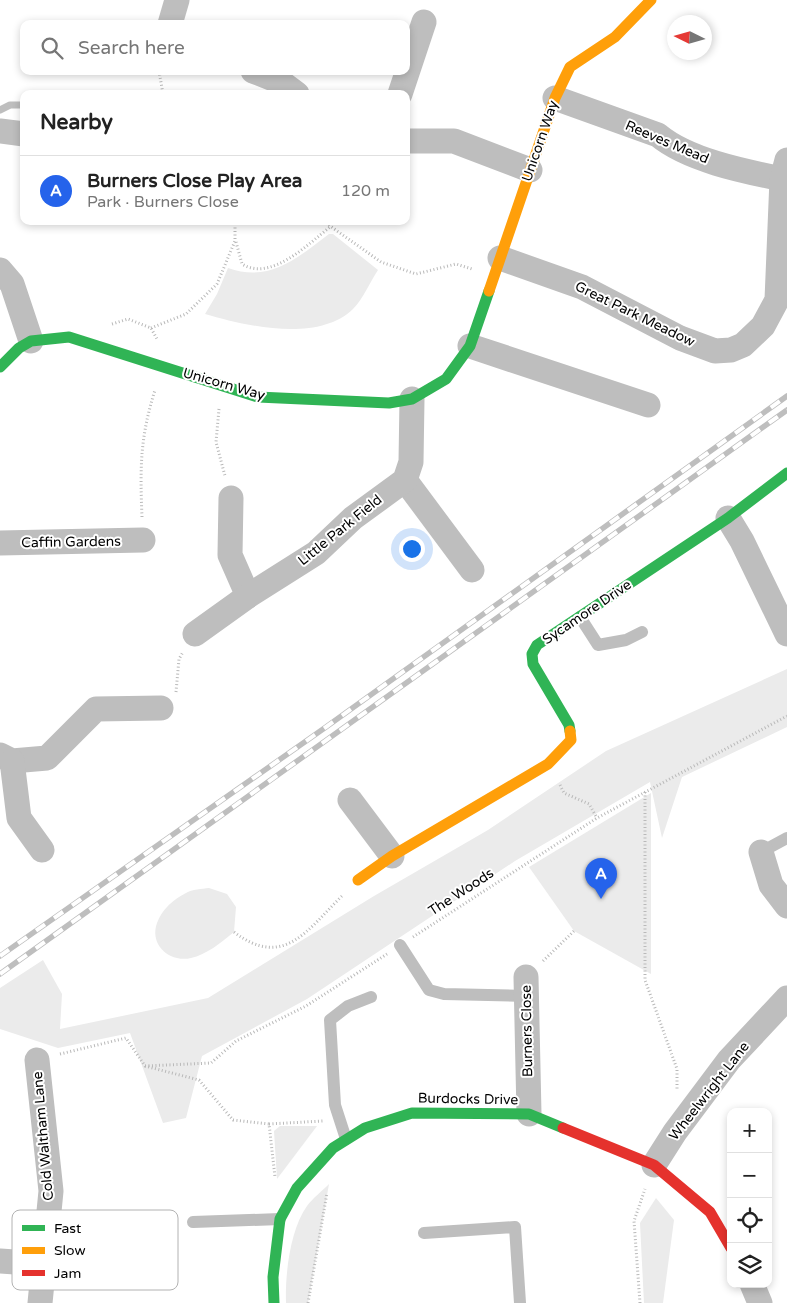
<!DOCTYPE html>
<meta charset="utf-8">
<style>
:root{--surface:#fff;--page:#f6f6f6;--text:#222;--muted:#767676;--line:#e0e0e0;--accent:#2563eb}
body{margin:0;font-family:"Varela Round",sans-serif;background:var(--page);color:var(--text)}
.controls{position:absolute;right:15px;bottom:15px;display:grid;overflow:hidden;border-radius:10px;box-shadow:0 2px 8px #0003}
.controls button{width:45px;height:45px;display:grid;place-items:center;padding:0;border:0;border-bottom:1px solid var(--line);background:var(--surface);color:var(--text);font:25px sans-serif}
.compass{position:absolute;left:667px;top:15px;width:45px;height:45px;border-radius:50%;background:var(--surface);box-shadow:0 2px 8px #0003;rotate:275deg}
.you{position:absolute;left:411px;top:548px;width:18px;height:18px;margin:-12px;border:4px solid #fff;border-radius:50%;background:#1a73e8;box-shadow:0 0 0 8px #1a73e833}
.badge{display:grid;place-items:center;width:32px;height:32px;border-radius:50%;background:var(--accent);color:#fff;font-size:16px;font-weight:700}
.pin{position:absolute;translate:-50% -41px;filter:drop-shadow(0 1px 2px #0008)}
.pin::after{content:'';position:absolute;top:26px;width:18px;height:15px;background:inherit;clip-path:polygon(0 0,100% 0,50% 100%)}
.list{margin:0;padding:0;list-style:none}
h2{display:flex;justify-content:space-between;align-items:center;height:65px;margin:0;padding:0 20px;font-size:21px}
h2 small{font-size:16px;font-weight:400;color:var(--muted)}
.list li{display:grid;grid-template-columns:32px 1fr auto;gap:15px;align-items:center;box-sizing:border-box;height:70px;padding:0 20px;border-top:1px solid var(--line)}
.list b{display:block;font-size:19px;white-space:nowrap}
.list p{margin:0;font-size:16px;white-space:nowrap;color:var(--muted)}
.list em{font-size:16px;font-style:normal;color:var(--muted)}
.icon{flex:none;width:28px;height:28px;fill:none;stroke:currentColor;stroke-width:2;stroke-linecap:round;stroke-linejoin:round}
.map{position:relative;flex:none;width:787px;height:1303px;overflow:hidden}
.search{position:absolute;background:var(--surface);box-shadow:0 2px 8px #0003;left:20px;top:20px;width:390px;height:55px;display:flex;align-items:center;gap:12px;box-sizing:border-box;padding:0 18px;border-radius:10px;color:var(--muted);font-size:19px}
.panel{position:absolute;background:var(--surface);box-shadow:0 2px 8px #0003;left:20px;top:90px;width:390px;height:135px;border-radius:10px}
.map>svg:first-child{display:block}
.green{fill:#ebebeb}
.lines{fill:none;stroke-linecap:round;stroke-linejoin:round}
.stream{stroke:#bebebe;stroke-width:7}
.path{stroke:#b9b9b9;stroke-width:3;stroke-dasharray:1 2.5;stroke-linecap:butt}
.lane{stroke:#bebebe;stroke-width:12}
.street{stroke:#bebebe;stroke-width:25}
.fast{stroke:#30b455;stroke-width:11}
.slow{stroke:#ff9f0a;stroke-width:11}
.jam{stroke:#e5322d;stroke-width:11}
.rail-casing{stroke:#bebebe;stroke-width:5.5}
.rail{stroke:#fff;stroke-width:4;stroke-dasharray:11;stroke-linecap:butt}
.labels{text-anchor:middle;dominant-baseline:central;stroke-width:4;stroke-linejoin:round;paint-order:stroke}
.street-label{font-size:14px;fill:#000;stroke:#fff}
.key{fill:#fff;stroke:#b2b2b2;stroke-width:1}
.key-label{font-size:14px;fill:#000}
</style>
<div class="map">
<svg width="787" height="1303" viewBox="0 0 787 1303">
<rect width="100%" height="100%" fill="#fff"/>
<g class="green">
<path d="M329 234H333L378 270C370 282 363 299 353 309 318 343 246 326 205 314L217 294 228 268C270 283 297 258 329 234Z"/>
<path d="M787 669V727L682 777 662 838 650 782 515 861 307 999 202 1056 186 1118 163 1123 130 1033 58 1048 0 1029V988L43 960 62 994 60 1029 208 998 374 896 488 830 606 751Z"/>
<path d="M651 793V974L574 931 529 867Z"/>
<path d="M209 888 227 894 236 907 234 932C222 942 206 955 191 958 170 963 149 945 157 923 162 909 174 899 186 893 192 889 202 889 209 888Z"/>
<path d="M280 1126H317L277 1179 274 1131Z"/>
<path d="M329 1184 308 1303H286C285 1274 290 1230 307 1206 313 1198 322 1191 329 1184Z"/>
<path d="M656 1198 674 1220 663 1303H644L640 1223Z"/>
</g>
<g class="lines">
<path class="stream" d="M0 110 10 105H24"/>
<g class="path">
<path d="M159 71 163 94"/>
<path d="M323 221 381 262 416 274 456 264 472 269"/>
<path d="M236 242 242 264C271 282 308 244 330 227"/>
<path d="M112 324 128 319 151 328 157 339"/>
<path d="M151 328 186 314 217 284 235 241V221"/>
<path d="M219 409 216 442 225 476"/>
<path d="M142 517C140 467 140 438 155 390"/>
<path d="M176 692 179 659 183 652"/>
<path d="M560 785 564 793 589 804 597 818"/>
<path d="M645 792V980L677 1069V1089"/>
<path d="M234 932C284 970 308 929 342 896"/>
<path d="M413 937 597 818 787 716"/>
<path d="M543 961 574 931"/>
<path d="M60 1054 126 1038 145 1066 199 1080 233 1120 269 1124 275 1177"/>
<path d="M145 1066 211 1063 236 1041 306 1006 387 954"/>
<path d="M269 1124 323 1121"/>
<path d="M308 1303 327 1193"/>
<path d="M640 1303 634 1221 645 1189"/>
</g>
<g class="lane">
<path d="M580 617 598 645 626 640 642 632"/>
<path d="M761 852 787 838"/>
<path d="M400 945 429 990 444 994 526 996"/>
<path d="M346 1139 335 1105 330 1020 348 1006 371 997"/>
<path d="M193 1222 280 1219"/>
<path d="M424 1233 515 1227 520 1303"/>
</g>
<g class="street">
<path d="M170 24 177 0"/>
<path d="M253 71 281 82 297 94"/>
<path d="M400 94 424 22"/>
<path d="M555 98 658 135C689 161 748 172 787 180"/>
<path d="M0 131 24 134"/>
<path d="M406 141H454L530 170"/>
<path d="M500 258 582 287 680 338 715 351 731 350 743 345 763 326 777 300 782 179 787 160"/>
<path d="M0 270 12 284 31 341"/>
<path d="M470 346 648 405"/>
<path d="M405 480 472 570"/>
<path d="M231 498 230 555 248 596"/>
<path d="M728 518 742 541 787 634"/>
<path d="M0 543 143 540"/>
<path d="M195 634 248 596 316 553 353 518 405 480 411 462 412 399"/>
<path d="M0 755 12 761 47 758 96 709 161 708"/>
<path d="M12 761 19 818 42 850"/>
<path d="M350 800 392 856"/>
<path d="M761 852 771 885 787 906"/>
<path d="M526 977 529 1114"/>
<path d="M37 1060 51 1191 40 1303"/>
<path d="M654 1165 675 1132 729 1060 787 998"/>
<path d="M0 1261 44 1264"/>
<path d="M752 1284 760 1303"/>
</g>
<g class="fast">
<path d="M0 367 19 348 31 341 69 337 258 397 389 403 412 399 446 379 470 346 489 291"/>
<path d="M570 731 569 725 533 664 532 654 537 645 728 518 787 473"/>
<path d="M274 1303 273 1277 280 1219 297 1188 333 1148 365 1128 412 1113 529 1114 563 1128"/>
</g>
<g class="slow">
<path d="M489 291 555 98 570 67 615 37 651 0"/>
<path d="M358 880 392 856 548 764 571 740 570 731"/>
</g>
<path class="jam" d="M563 1128 654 1165 710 1212 731 1248"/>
<defs>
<g id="rail">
<path d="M0 956 326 727 787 396"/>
<path d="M0 974 787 410"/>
</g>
</defs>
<use href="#rail" class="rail-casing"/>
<use href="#rail" class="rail"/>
</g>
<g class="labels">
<g class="street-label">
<text transform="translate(540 141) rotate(-71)">Unicorn Way</text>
<text transform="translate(667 142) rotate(23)">Reeves Mead</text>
<text transform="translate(635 314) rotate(26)">Great Park Meadow</text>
<text transform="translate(224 384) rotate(16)">Unicorn Way</text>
<text transform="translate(340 530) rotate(-39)">Little Park Field</text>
<text transform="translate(71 542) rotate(-1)">Caffin Gardens</text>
<text transform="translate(587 612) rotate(-34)">Sycamore Drive</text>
<text transform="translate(461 892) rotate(-33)">The Woods</text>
<text transform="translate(527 1031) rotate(-91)">Burners Close</text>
<text transform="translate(709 1091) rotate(-52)">Wheelwright Lane</text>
<text transform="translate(468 1099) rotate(1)">Burdocks Drive</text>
<text transform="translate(43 1136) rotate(-95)">Cold Waltham Lane</text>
</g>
</g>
<rect x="12" y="1210" width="166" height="80" rx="8" class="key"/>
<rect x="22" y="1225" width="23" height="6" fill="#30b455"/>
<rect x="22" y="1247" width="23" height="7" fill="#ff9f0a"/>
<rect x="22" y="1270" width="23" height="6" fill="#e5322d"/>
<g class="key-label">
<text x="54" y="1233">Fast</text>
<text x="54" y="1255">Slow</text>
<text x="54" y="1278">Jam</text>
</g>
</svg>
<div class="controls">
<button>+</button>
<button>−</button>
<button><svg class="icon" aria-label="locate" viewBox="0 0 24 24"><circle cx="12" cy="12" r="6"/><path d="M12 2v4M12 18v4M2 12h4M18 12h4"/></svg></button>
<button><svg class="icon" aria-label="layers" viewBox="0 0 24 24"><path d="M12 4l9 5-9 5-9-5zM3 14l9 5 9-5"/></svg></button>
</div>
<svg class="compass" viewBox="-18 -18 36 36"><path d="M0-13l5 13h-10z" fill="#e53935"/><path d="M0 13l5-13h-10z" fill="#767676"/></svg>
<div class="you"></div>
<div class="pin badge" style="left:601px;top:899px">A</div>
<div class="search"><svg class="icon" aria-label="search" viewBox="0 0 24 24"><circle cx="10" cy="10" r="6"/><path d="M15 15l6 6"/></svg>Search here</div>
<section class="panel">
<h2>Nearby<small></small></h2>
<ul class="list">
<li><span class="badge">A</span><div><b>Burners Close Play Area</b><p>Park · Burners Close</p></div><em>120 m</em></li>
</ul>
</section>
</div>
